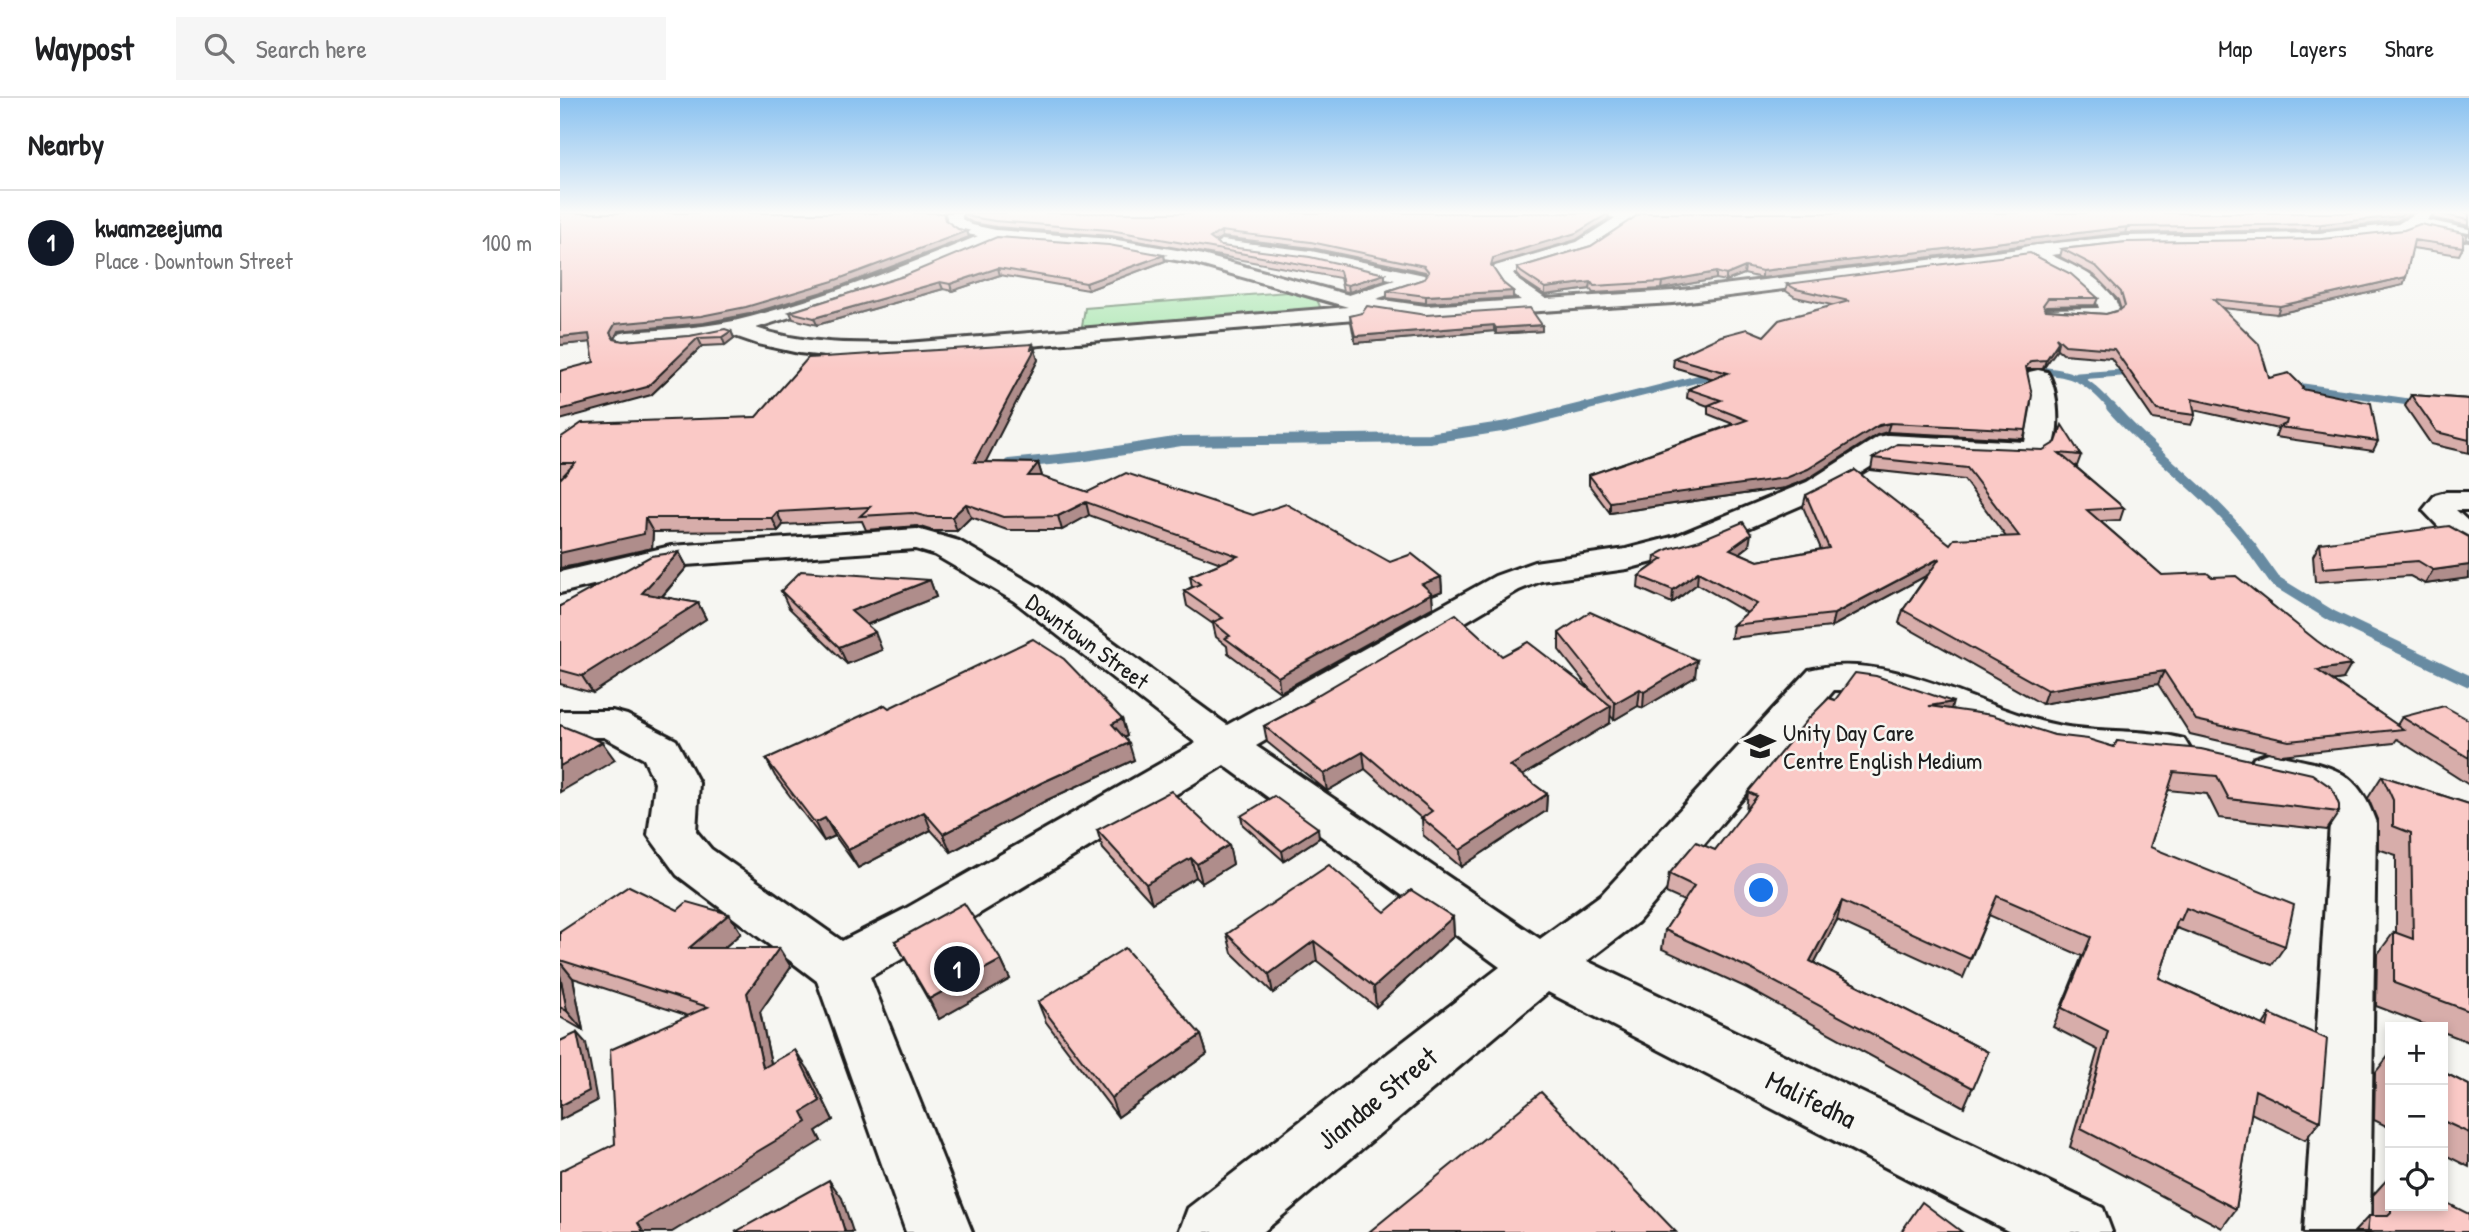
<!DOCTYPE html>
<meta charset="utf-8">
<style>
:root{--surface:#fff;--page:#f6f6f6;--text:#202124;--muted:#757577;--line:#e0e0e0;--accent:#111827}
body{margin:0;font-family:"Patrick Hand",sans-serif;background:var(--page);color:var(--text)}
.controls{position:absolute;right:21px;bottom:21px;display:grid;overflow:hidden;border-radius:0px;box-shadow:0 4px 10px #0003}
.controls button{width:63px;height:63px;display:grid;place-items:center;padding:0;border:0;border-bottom:2px solid var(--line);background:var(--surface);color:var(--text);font:35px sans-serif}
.you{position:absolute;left:1202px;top:793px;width:24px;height:24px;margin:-18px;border:5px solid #fff;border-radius:50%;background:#1a73e8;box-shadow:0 0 0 10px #1a73e833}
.badge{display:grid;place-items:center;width:46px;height:46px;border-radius:50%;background:var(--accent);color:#fff;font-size:23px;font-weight:700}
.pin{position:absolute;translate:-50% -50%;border:4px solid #fff;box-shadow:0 2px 7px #0006}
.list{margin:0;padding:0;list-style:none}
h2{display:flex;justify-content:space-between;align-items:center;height:91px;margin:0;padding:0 28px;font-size:30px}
h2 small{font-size:23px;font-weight:400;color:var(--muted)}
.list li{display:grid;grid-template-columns:46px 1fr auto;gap:21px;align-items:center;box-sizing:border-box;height:105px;padding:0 28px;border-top:2px solid var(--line)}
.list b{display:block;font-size:26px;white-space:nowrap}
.list p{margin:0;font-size:23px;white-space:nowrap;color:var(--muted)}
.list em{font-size:23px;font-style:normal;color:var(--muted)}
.icon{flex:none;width:38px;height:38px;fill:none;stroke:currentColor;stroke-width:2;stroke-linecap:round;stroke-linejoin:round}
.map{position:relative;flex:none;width:1909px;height:1134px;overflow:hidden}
header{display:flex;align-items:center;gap:42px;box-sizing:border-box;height:98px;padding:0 35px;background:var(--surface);border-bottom:2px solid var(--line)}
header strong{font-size:33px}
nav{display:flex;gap:38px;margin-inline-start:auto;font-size:24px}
.search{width:490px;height:63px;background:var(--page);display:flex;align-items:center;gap:18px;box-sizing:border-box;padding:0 24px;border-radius:0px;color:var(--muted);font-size:26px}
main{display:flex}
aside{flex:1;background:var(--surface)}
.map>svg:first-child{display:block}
.green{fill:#a6e5ad;stroke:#618064;stroke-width:2}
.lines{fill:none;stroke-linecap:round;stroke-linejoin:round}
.stream-far2{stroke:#688ba2;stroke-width:7}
.stream-far1{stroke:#688ba2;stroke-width:10}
.stream{stroke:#688ba2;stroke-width:11}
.minor-casing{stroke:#1c1c1c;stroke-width:6}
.minor{fill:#f6f6f2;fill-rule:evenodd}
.wall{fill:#d7adaa;stroke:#1c1c1c;stroke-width:2}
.shaded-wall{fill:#af8d8b;stroke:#1c1c1c;stroke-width:2}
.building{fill:#fac9c6;stroke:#1c1c1c;stroke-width:2}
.labels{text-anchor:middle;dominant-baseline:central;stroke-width:5;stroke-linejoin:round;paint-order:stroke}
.street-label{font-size:24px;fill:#1c1c1c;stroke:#f6f6f2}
.poi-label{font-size:24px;fill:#1c1c1c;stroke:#f6f6f2;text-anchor:start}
.near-street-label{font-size:28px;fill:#1c1c1c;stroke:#f6f6f2}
</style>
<header>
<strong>Waypost</strong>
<div class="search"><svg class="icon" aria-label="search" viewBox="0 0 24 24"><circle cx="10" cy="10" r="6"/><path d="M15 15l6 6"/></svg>Search here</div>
<nav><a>Map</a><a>Layers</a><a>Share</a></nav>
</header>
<main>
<aside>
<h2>Nearby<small></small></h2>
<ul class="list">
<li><span class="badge">1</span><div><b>kwamzeejuma</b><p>Place · Downtown Street</p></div><em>100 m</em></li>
</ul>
</aside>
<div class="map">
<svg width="1909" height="1134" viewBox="0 0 1909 1134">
<rect width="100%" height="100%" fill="#f6f6f2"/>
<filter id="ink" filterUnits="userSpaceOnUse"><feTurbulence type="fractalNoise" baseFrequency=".0143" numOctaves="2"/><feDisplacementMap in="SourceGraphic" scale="14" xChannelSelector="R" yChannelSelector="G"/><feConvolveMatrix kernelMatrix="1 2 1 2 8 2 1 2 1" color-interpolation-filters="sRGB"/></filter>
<g filter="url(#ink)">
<path class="green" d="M753 192 767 225 519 246 525 210Z"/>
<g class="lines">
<g class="stream-far2">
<path d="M1460 269C1508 277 1519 271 1553 311"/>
<path d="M1518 278 1575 274"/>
<path d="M1729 287 1863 306"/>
<path d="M1018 311 1161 275"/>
</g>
<g class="stream-far1">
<path d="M1551 309C1594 359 1652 395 1691 449"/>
<path d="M449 366 519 359 621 343 869 340 948 328 1025 309"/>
</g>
<path class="stream" d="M1690 448 1715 483 1772 518 1909 583"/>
<defs>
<g id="minor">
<path d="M386 115H402V121L412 127 436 132 551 141 635 155 789 197 835 182 751 163 662 152 653 147 662 142 751 153 864 177 867 181 864 185 816 201 866 208 961 202 945 191 933 172 935 168 1017 144 1055 120 1047 118 1045 115H1072L1079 119 1029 152 953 175 959 183 986 201 1113 193 1459 151 1466 148 1565 138 1759 135 1838 126 1856 115H1873L1867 122 1909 131V141L1857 130 1841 136 1759 145 1565 148 1491 157C1518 170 1552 183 1560 214L1557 218 1543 222 1486 219 1483 215 1486 211 1539 210 1537 204 1510 181 1468 160 1113 205 866 220 803 211 805 215 802 219 795 221 347 258 274 259 239 255 198 246 169 236 133 243 67 248 59 246 56 241 59 236 67 234C108 231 150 230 190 219 268 198 343 169 418 138L401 135 388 126ZM438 142 551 151 633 165 788 209 347 245C297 246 245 247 196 230L345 182Z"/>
<path d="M1478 272 1487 274C1498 291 1502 337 1490 354 1486 360 1481 360 1475 361L1334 354 1267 396 1138 452 1067 471 981 483 959 492 696 648 980 841 1042 796 1249 572C1332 551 1418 611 1497 627 1539 636 1583 630 1624 641L1630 651 1624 661 1609 665C1562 662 1515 661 1470 648 1406 629 1343 590 1274 592L1078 824 1027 863 1543 1110 1552 1134H1450L988 894 703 1134H619L628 1110 940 869 664 667 379 840 310 879 412 1134H346L257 883 117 777 88 737 95 685 84 661 44 639H0V613H52L67 617 116 642 139 685 136 733 151 751 282 843 343 812 636 645 454 503 375 457 355 451 111 468 0 495V474L111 448 357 431 399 443 478 489 667 627 935 478 974 464 1066 451 1116 438 1247 384 1318 339 1328 337 1465 344 1472 306 1466 279 1469 274Z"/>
<path d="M1886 394H1909V412H1896L1909 424V452L1898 449 1863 412 1875 397Z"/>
<path d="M1709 655C1764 669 1796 664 1816 725L1810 1134H1744L1770 725 1765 709 1750 695 1694 680 1687 670 1694 660Z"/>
</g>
</defs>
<use href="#minor" class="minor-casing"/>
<use href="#minor" class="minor"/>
</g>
<g class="wall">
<path d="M383 115 385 122 398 131 407 133 409 139 276 190 189 216 144 225 58 233 54 241 63 243 130 238 171 233 174 240 165 247 142 248 91 297 34 264 31 244 0 247Z"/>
<path d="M403 115H1049L1048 121 1016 142 933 167 932 169 953 200 866 205 827 200V193L864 181 867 177 865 174 752 150 662 139 655 144 661 148 825 176V182L789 194 783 193 780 180 551 138 436 129 413 125 405 120Z"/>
<path d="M1075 115H1852L1837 123 1759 132 1565 135 1202 180 1184 176 1166 183 1156 181 1101 191 1033 195 1030 191 985 197 961 181 957 176V170L1031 148 1078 117Z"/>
<path d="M1875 115H1909V128L1872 120Z"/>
<path d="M1903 143V149L1899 157 1852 150 1846 179 1843 187 1717 216 1663 210 1709 280 1742 291 1818 343 1813 353 1715 339 1718 331 1634 312 1635 317 1631 327 1593 321 1551 260 1503 256 1496 250 1483 271H1468L1467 273 1466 332 1463 341 1327 334 1317 337 1246 382 1225 390 1050 415 1029 387V377L1173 326 1148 316V308L1127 300 1128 291 1154 281 1113 269 1114 260 1204 238 1272 207 1235 199 1226 193 1227 186 1538 200 1535 207 1486 208 1485 210 1486 212 1546 216 1561 212 1558 202 1534 177 1500 159 1502 151 1567 144 1905 143Z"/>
<path d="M604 157 605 163 528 192 440 177 392 193 383 191 257 227 233 221 230 214 344 178Z"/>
<path d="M866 217 982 227V233L936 236 934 233 795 245 790 218Z"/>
<path d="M473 246 478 262 425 364 478 365 482 378 481 379 528 394 830 464 881 479 882 493 872 497 873 509 720 594 668 555 667 548 656 539 653 526 627 508 624 493 632 489 630 478 661 465 529 417 502 432H447L411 419 397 433H373L357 428 306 432 302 423 223 427 218 433 93 434 92 450 17 467 2 379H0V340L196 319Z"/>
<path d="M1851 297 1909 301V355L1871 346 1845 308Z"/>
<path d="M1483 352 1521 357 1517 368H1515L1564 410 1560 422 1540 423 1602 477 1783 581 1772 582 1837 627 1842 619 1909 622V687L1837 641 1834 645 1721 657 1630 636 1598 586 1482 606 1339 525 1343 512 1367 477 1271 529 1171 540 1173 527 1187 515 1137 486 1112 505 1078 490 1079 478 1094 467 1095 458 1189 448 1180 455 1198 463 1261 451 1243 409 1246 397 1390 446 1446 439 1404 382 1311 372 1313 360Z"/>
<path d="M1909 439V480L1865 486 1850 478 1755 484 1753 458 1760 445Z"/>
<path d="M119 454 127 469 102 499 138 505 146 521 33 595 0 586V508Z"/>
<path d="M370 482 376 499 307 527 322 552 287 566 229 510 221 493Z"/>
<path d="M999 535 1135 579 1083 610 1078 608 1054 622 1050 617V625L962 678 987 696 986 713 901 769 863 737 862 721 805 671 767 693 707 644 704 628 749 604V602L942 558 1032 594 999 552Z"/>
<path d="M1275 602 1391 611 1494 637 1554 649 1557 643 1779 714 1767 732 1659 720 1647 696 1608 692 1590 749 1725 848 1712 867 1617 830 1613 837 1599 880 1703 927 1710 916 1760 1023 1745 1042 1691 1015 1676 1111 1662 1130 1510 1049 1538 952 1493 929 1522 858 1429 817 1403 880 1277 822 1254 865 1428 954 1404 1009 1187 890 1102 851 1105 832 1124 803 1106 795 1109 776 1155 752 1186 713 1188 694Z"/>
<path d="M329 610 562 621 567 638 564 640 574 662 487 702 391 754 371 732 298 770 275 738 264 743 215 678 206 661Z"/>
<path d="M1822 678 1909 706V944L1883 934V929H1871L1816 908 1817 857 1834 834 1836 835V757L1818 751V724L1808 700Z"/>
<path d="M681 718 759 740 724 763 683 727Z"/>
<path d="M537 732 669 747 673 766 642 785 636 779 592 805 543 751Z"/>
<path d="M118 812 169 816 181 835 164 850 231 869 200 914 211 965 248 971 273 1022 256 1033 261 1043 55 1046 129 918 13 880 23 932 0 919V834Z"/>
<path d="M825 814 893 819 894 838 816 909 757 863 713 895 672 855 667 836Z"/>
<path d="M335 843 441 862 450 881 379 921Z"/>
<path d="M478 904 641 937 647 956 558 1019 486 924Z"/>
<path d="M1830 956V1030L1814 1022 1815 975Z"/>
<path d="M1883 974 1909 987V1069L1883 1056Z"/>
<path d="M1830 1078 1909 1134H1794L1809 1118H1813V1097Z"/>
</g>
<g class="shaded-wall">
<path d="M1049 115 1048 121 1016 142 933 167 931 173V167L933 160Z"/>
<path d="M1845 115H1852L1837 123 1759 132 1761 126Z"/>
<path d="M1567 129 1565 135 1202 180V173Z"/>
<path d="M407 133 409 139 276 190 189 216 144 225 58 233 54 242 50 235 55 226Z"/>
<path d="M661 133 662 139 651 146 650 140Z"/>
<path d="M1903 136H1908L1905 143H1900Z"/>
<path d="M604 157 605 163 528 192 526 185Z"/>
<path d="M1185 169 1184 176 1166 183V177Z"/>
<path d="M438 170 440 177 392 193 390 186Z"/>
<path d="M1156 174V181L1101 191 1102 184Z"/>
<path d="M825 176V182L789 194 788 187Z"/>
<path d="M1846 179 1843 187 1717 216 1720 208Z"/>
<path d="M380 184 383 191 257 227 254 220Z"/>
<path d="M1031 184 1030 191 985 197V190Z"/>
<path d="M953 193V200L866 205V198Z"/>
<path d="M934 227V233L795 245V238Z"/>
<path d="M982 227V233L936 236V230Z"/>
<path d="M171 233 174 240 165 247 162 239Z"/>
<path d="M29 236 33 244 0 247V239Z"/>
<path d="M138 240 142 248 91 297 0 322V312Z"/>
<path d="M1498 244 1496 253 1483 271 1486 262Z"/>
<path d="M473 246 478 262 419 377 414 364Z"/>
<path d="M1330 325 1327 334 1317 337 1246 382 1225 390 1050 415V404Z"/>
<path d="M478 365 482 378 472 391 468 378Z"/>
<path d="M526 404 529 417 502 432 498 418Z"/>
<path d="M406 406 411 419 397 433 392 419Z"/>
<path d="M217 414 223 427 218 433 212 420Z"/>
<path d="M85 420 93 434 92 450 17 467 0 470V455Z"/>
<path d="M1191 436 1189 448 1169 463 1170 451Z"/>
<path d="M119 454 127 469 91 511 82 495Z"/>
<path d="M1380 460 1377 472 1271 529 1274 516Z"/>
<path d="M1909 467V480L1865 486 1873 472Z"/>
<path d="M1138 474 1137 486 1112 505 1113 492Z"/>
<path d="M881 479 882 493 872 497 873 509 720 594 718 579 862 486Z"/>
<path d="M370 482 376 499 298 530 291 513Z"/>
<path d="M138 505 146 521 33 595 22 578Z"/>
<path d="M315 534 322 552 287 566 279 549Z"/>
<path d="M1137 562 1135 579 1083 610 1084 594Z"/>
<path d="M1791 567 1783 581 1750 586 1757 572Z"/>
<path d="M1604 573 1598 586 1482 606 1487 592Z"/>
<path d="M1080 591 1078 608 1054 622 1055 605Z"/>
<path d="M1393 604 1388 622 1369 608Z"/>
<path d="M1051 608 1050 625 950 685V668Z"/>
<path d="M562 621 567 638 557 643 552 626Z"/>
<path d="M42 644 55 662 0 694V668Z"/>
<path d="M569 645 574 662 487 702 391 754 383 736 481 685Z"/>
<path d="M803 654 805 671 767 693 764 676Z"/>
<path d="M987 696 986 713 901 769 900 752Z"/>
<path d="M364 714 371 732 298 770 288 752Z"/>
<path d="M265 720 275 738 264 743 255 725Z"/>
<path d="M758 730 759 740 724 763 722 753Z"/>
<path d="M669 747 673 766 642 785 637 766Z"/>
<path d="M631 760 636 779 592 805 586 786Z"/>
<path d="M1282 803 1277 822 1245 883 1250 863Z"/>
<path d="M169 816 181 835 142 869 129 850Z"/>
<path d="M893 819 894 838 816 909 814 889Z"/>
<path d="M754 843 757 863 713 895 709 876Z"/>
<path d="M219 850 231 869 200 914 216 989 203 970 187 895Z"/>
<path d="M441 862 450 881 379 921 369 901Z"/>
<path d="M0 864 13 880 23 932 7 913 0 877Z"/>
<path d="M17 935 26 945 37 1003 0 1022V1008Z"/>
<path d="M641 937 647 956 558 1019 551 1000Z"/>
<path d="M235 952 248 971 273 1022 256 1033 261 1043 112 1134H83L78 1125 242 1014Z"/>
<path d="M269 1082 282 1100 293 1134H285Z"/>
</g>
<g class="building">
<path d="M0 115H383L385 122 398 131 407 133 273 183 186 209 141 218 55 226 50 235 54 241 63 243 130 238 165 231 171 233 162 239 138 240 87 289 0 312V273L34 264 29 236 0 239Z"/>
<path d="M404 115H1049L1016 135 933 160 931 167 943 185 953 193 866 198 827 193 864 181 869 174 864 168 751 144 661 133 650 140 661 148 750 159 825 176 788 187 783 186 780 173 550 132 435 123 411 119Z"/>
<path d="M1081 115H1845L1840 118 1761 126 1567 129 1202 173 1185 169 1166 177 1156 174 1102 184 1034 188 1031 184 985 190 961 174 957 170 1031 148Z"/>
<path d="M1875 115H1909V122Z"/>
<path d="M1860 126 1908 136H1903V149L1854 142 1846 179 1720 208 1653 201 1699 246 1709 280 1729 275 1743 289 1742 291 1811 305 1818 343 1719 329 1726 326 1727 322 1632 301 1635 317 1597 312 1554 251 1505 247 1496 239 1498 244 1486 262 1471 263 1466 269 1472 297 1466 332 1330 325 1319 327 1248 371 1226 380 1050 404 1029 377 1187 322 1149 307 1161 302 1128 291 1168 275 1114 260 1161 238 1187 231 1204 238 1219 222 1289 203 1236 191 1227 186 1470 155 1511 176 1538 200H1488L1483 207 1486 212 1546 216 1560 212 1565 208 1561 194 1537 169 1502 151 1567 144 1762 141 1844 132Z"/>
<path d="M437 139 549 147 604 157 526 185 438 170 390 186 380 184 254 220 230 214 344 178Z"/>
<path d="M807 208 866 217 970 210 982 227 936 230 934 227 795 238 790 218 802 215Z"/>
<path d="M473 246 471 251H475L414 364 478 365 468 378H480L528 394 566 375 693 417 726 406 830 464 852 456 881 479 862 486 872 495 718 579 665 540 670 538 653 524 663 520 624 493 640 486 630 478 678 458 526 404 498 418 443 419 406 406 392 419H368L352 415 300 418 310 409 217 414 212 420H85L84 436 0 455V381L15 365H0V340L22 325 196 319 248 260Z"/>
<path d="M1851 297 1909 301V342L1877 334Z"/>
<path d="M1502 327 1521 357 1499 355 1564 410 1527 412 1602 477 1647 475 1652 479 1676 478 1757 543 1791 567 1757 572 1843 631 1729 643 1636 622 1604 573 1487 592 1343 512 1380 460 1274 516 1173 527 1197 506 1138 474 1113 492 1079 478 1103 461 1095 458 1108 451 1140 442 1183 424 1191 436 1170 451 1198 463 1269 450 1246 397 1295 372 1390 446 1394 441 1459 438 1407 370 1313 360 1337 346 1483 352 1496 344Z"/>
<path d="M1889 428 1909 439V467L1873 472 1858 463 1763 470 1760 445Z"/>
<path d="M119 454 82 495 138 505 22 578 0 572V508L91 458Z"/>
<path d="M241 473 370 482 291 513 315 534 279 549 221 493Z"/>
<path d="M1030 514 1137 562 1084 594 1080 591 1055 605 999 535Z"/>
<path d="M896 516 942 558 968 544 1051 608 950 668 987 696 900 752 862 720 872 713 803 654 764 676 704 628 751 603 749 602Z"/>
<path d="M473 541 504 561 562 621 552 626 569 645 481 685 383 736 364 714 288 752 265 720 255 725 206 661 325 607 329 610Z"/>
<path d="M1295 575 1316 578 1393 604 1369 608 1432 617 1494 637 1528 641 1554 649 1557 643 1641 651 1752 676 1772 690 1779 707V714L1669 701 1657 678 1614 674 1590 749 1734 807 1725 848 1626 810 1621 822 1618 821 1599 880 1707 929 1710 916 1767 941 1760 1023 1695 992 1676 1111 1521 1031 1548 933 1502 910 1531 839 1437 798 1410 861 1282 803 1250 863 1428 954 1413 990 1191 871 1105 832 1134 788 1109 776 1136 744 1155 752 1197 698 1188 694 1249 620 1269 600 1275 602Z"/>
<path d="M1884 608 1909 622V660L1842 619Z"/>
<path d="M0 627 42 644 0 668Z"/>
<path d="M1822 678 1909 706V913L1834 885V834L1853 841 1851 735 1833 728V702Z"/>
<path d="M611 693 669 747 637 766 631 760 586 786 537 732Z"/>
<path d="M714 698 758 730 722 753 681 718Z"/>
<path d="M769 767 825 814 851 792 893 819 814 889 754 843 709 876 667 836Z"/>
<path d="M69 788 118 812 127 804 169 816 129 850H219L187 895 203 970 235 952 260 1003 242 1014 247 1024 78 1125 83 1134H0V1073L55 1046 50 952 148 909 0 862V834Z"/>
<path d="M404 805 441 862 369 901 335 843Z"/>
<path d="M565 850 641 937 551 1000 478 904Z"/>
<path d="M0 877 7 913 0 909Z"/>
<path d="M17 935 29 993 0 1008V943Z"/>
<path d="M1883 974 1909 987V1035L1883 1023Z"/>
<path d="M981 994 1116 1134H809Z"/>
<path d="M269 1082 285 1134H175Z"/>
<path d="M1883 1103 1909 1116V1134H1807L1809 1118H1828L1831 1115V1108H1883Z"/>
<path d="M1362 1104 1402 1134H1341Z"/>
</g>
</g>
<linearGradient id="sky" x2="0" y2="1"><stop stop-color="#89c1f0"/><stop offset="0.42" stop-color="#fbfbf9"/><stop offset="1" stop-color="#fbfbf9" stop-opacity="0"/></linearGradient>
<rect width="1909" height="273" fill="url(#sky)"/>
<defs>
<symbol id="school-bare" viewBox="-9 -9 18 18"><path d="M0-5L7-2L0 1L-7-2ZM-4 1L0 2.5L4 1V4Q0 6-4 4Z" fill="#1c1c1c" stroke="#f6f6f2" stroke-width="2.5" paint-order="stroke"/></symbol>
</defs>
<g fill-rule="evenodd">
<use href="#school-bare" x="1178" y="626" width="44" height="44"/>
</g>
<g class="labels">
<g class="street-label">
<text transform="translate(528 543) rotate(36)">Downtown Street</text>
</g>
<g class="poi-label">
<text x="1223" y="634">Unity Day Care<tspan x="1223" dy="28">Centre English Medium</tspan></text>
</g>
<g class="near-street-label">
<text transform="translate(817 1000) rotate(-39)">Jiandae Street</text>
<text transform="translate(1251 1001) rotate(26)">Malifedha</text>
</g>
</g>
</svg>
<div class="controls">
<button>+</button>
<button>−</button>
<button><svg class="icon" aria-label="locate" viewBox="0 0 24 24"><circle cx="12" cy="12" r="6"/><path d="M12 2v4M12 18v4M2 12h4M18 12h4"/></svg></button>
</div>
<div class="you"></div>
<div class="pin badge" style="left:397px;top:871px">1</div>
</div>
</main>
